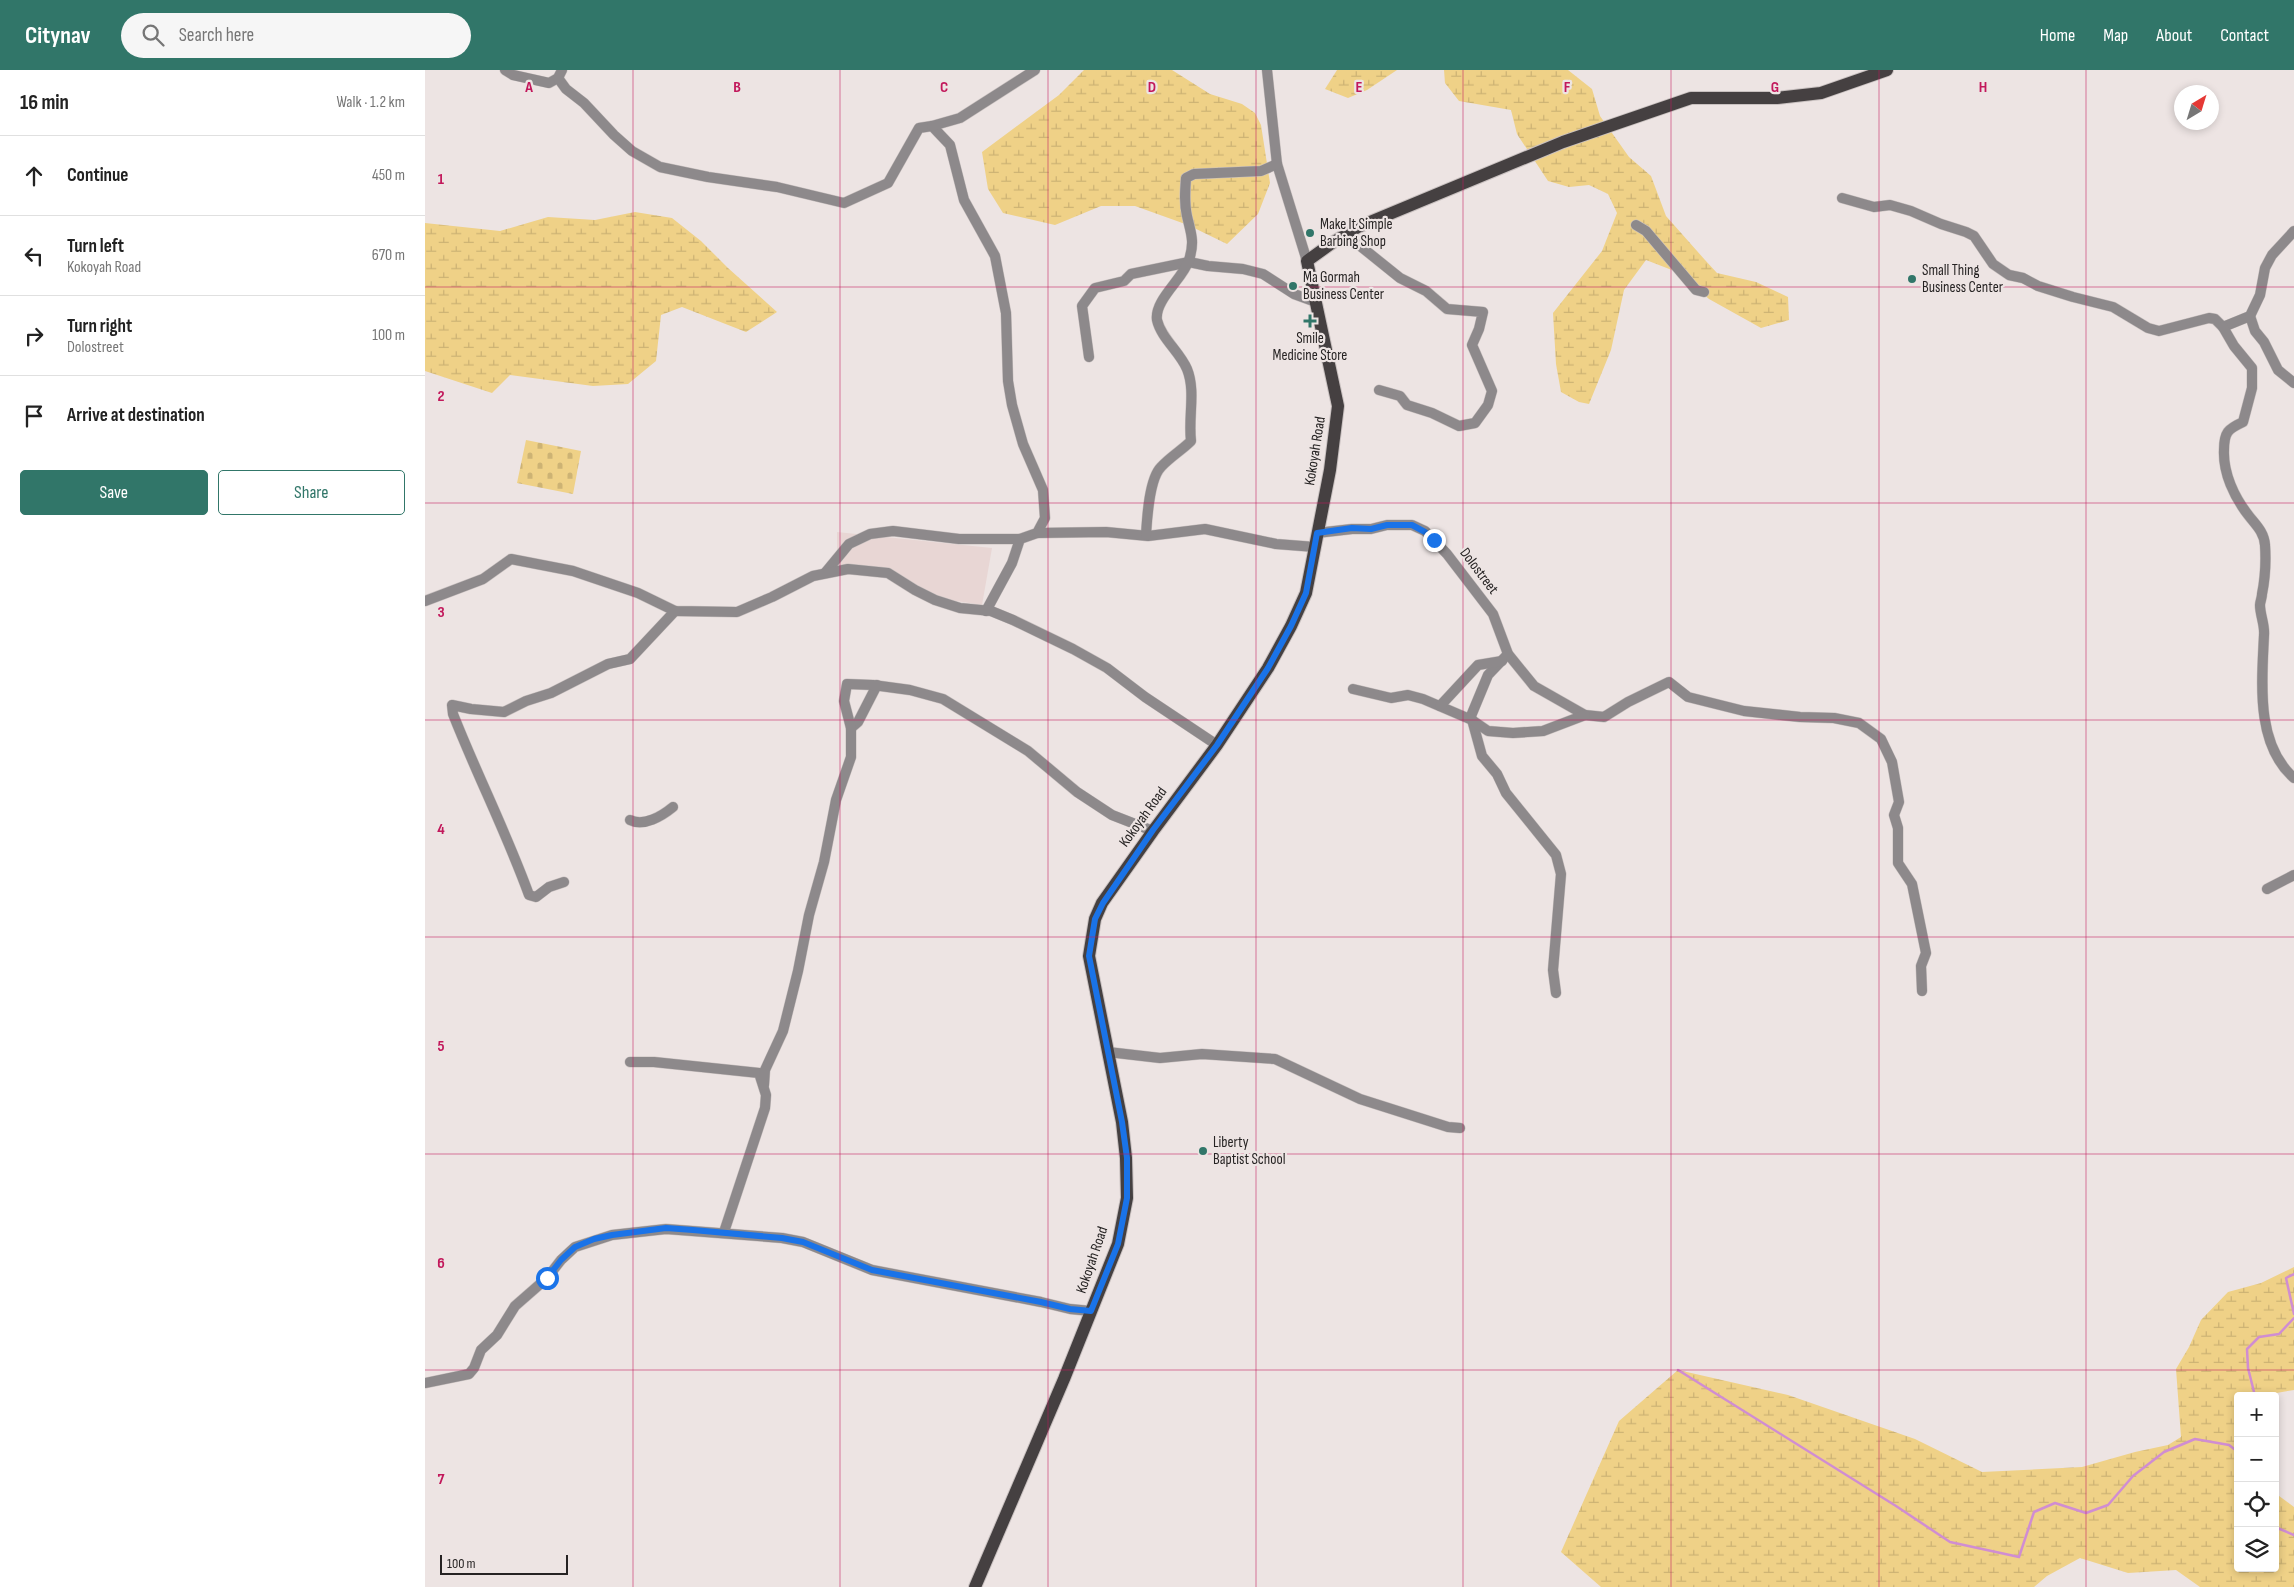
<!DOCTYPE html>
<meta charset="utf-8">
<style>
:root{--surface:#fff;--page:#f6f6f6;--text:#222;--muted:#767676;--line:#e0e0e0;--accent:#317669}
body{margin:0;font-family:"Sofia Sans Condensed",sans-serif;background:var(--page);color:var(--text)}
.controls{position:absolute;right:15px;bottom:15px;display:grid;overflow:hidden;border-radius:5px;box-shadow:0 2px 8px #0003}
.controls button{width:45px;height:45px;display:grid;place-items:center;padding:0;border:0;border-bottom:1px solid var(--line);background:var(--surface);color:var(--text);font:25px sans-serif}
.compass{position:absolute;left:1749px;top:15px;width:45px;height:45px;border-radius:50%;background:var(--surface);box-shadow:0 2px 8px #0003;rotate:38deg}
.scale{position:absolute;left:15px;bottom:12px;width:128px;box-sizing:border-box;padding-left:5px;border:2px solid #262323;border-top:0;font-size:14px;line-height:18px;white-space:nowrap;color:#262323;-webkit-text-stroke:4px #ede4e3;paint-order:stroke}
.stop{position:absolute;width:15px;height:15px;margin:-11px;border:4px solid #1a73e8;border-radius:50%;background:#fff}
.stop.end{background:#1a73e8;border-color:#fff;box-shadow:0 1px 5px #0008}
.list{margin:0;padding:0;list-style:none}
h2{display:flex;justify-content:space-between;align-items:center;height:65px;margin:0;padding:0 20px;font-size:21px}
h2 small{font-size:16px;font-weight:400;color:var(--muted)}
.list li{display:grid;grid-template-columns:32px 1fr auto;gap:15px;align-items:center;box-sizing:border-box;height:80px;padding:0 20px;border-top:1px solid var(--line)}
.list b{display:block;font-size:19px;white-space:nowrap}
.list p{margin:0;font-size:16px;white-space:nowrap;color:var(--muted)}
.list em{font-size:16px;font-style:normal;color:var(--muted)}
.actions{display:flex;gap:10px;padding:15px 20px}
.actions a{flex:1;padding:11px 0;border:1px solid var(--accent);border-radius:5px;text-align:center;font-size:18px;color:var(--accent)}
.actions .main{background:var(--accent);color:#fff}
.icon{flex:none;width:28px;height:28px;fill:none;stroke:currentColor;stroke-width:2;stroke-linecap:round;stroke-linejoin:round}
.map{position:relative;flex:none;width:1869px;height:1517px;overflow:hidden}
header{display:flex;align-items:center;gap:30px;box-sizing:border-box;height:70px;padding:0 25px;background:var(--accent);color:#fff}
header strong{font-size:24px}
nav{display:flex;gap:28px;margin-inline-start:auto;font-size:18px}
.search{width:350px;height:45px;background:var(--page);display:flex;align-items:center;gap:12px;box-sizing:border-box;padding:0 18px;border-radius:28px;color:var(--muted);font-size:19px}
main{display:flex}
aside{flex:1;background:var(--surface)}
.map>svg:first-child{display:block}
.built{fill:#e8d6d4}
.wetland{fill:url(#wetland-marsh)}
.cemetery{fill:url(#cemetery-stones)}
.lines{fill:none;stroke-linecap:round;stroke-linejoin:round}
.stream{stroke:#d08dd2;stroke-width:2.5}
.minor-casing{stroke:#c9c1c0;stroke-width:11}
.primary-casing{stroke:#c9c1c0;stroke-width:14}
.minor{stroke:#8d898b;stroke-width:10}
.primary{stroke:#454041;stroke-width:12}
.route{stroke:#1a73e8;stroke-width:6}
.grid{fill:none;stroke:#c2185b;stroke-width:1;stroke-opacity:0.55}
.poi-dot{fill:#317669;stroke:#ede4e3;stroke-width:2}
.labels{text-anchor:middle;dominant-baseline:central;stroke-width:4.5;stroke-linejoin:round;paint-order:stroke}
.poi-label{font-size:15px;fill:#262323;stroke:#ede4e3;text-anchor:start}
.street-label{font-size:15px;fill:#262323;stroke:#ede4e3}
.grid-label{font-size:16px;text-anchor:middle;font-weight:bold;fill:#c2185b;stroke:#ede4e3;stroke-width:4.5;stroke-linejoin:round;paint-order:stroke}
</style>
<header>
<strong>Citynav</strong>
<div class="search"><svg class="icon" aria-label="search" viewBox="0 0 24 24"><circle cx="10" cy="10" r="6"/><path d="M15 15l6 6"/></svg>Search here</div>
<nav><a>Home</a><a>Map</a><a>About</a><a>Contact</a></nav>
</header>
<main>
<aside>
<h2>16 min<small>Walk · 1.2 km</small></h2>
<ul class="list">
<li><svg class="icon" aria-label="ahead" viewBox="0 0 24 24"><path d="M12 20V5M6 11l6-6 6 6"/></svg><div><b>Continue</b></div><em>450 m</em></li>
<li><svg class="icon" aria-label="left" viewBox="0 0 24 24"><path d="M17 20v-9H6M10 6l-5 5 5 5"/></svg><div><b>Turn left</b><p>Kokoyah Road</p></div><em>670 m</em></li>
<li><svg class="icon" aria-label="right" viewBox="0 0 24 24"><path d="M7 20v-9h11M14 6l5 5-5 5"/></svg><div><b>Turn right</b><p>Dolostreet</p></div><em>100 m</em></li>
<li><svg class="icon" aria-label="arrive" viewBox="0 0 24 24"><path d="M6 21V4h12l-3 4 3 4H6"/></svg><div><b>Arrive at destination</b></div></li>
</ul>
<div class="actions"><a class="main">Save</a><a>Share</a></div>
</aside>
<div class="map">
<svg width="1869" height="1517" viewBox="0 0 1869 1517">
<defs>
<pattern id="wetland-marsh" width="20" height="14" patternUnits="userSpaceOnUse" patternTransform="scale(1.25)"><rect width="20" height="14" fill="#efd187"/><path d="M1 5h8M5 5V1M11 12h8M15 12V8" fill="none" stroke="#cdb374"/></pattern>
<pattern id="cemetery-stones" width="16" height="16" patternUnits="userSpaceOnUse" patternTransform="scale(1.25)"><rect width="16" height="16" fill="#efd187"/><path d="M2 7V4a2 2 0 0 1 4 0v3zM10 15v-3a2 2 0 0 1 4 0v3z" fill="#cdb374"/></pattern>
</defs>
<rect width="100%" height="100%" fill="#ede4e3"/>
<path class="built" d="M412 462 567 478 557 535 493 525 460 500 412 499Z"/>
<g class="wetland">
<path d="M659 0H747L785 24 817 34 830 43 836 55 845 113 833 144 802 174 763 155 710 136H676L630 155 578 143 563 119 557 82 634 25Z"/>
<path d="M912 0H972L942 20 923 28 900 19Z"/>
<path d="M1019 0H1143L1167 19 1175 46 1204 87 1226 106 1241 146 1280 190 1292 203 1331 212 1363 227 1364 250 1336 258 1284 229 1252 202 1221 190 1199 220 1186 280 1164 334 1154 332 1136 322 1131 294 1128 243 1177 181 1192 143 1183 124 1164 115 1144 117 1123 111 1092 64 1086 40 1034 31 1020 13Z"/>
<path d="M210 142 247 148 276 171 303 198 352 242 321 262 257 237 236 245 231 291 203 314 168 316 85 305 67 323 0 301V153L75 161 123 147 170 150Z"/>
<path d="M1869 1197V1320L1834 1326H1813V1498H1850V1423L1869 1437V1517H1775L1751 1500 1703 1503 1655 1488 1622 1506 1609 1517H1176L1136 1482 1194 1351 1253 1300 1363 1325 1490 1369 1557 1402 1657 1397 1710 1382 1743 1375 1756 1367 1751 1299 1764 1277 1776 1250 1803 1222 1836 1213Z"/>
</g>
<path class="cemetery" d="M101 370 156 381 148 424 92 413Z"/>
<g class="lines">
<g class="stream">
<path d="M1869 1204 1861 1208 1869 1244"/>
<path d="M1253 1300 1471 1436 1525 1472 1594 1487 1609 1442 1630 1433 1661 1443 1683 1435 1708 1406 1739 1382 1770 1369 1804 1375 1813 1382"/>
<path d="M1830 1326 1823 1298 1822 1279 1834 1267 1854 1264 1869 1248"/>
<path d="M1850 1457 1869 1465"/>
</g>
<defs>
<g id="minor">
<path d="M80 0 88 5 124 13 133 8 137 0"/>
<path d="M842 0 852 94 882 191"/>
<path d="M133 8 141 19 159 33 189 65 207 81 235 97 283 107 352 117 419 133 463 113 494 58 507 56 525 75 539 130 570 186 581 243 583 311 587 335 598 374 618 420 620 448 612 463 595 469 587 493 561 541"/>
<path d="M507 56 535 48 610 0"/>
<path d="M1417 128 1449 137 1465 135 1486 141 1516 154 1541 162 1549 166 1568 194 1584 205 1598 208 1613 216 1648 227 1688 237 1723 258 1734 261 1784 248 1790 249 1798 257 1825 246 1835 225 1840 198 1847 185 1869 161"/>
<path d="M1211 155 1221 161 1271 220 1279 222"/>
<path d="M922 164 934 175 975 208 1001 221 1022 239 1058 242 1054 259 1047 275 1067 321 1063 335 1050 353 1034 356 1007 343 982 335 975 326 954 320"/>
<path d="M1825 246 1830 261 1839 272 1853 300 1869 313"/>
<path d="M1798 257 1809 276 1827 298V318L1818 352C1803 359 1799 362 1799 380 1798 403 1809 427 1824 446 1831 455 1839 462 1840 475 1841 490 1840 509 1837 524 1837 528 1835 532 1835 535 1835 545 1840 555 1839 565 1837 611 1830 674 1869 708"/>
<path d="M664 287 657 236 670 218 699 211 706 204 764 192 783 196 818 199 838 204 869 224 891 232"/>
<path d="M612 463 681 462 723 466 780 459 851 474 890 477"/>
<path d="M892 463 927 459H946L962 455H987L1000 461 1022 484 1068 544 1083 584 1109 616 1160 645 1179 647 1203 632 1244 612 1263 627 1319 641 1375 647 1409 648 1434 653 1456 669 1467 692 1474 732 1469 745 1473 758V793L1487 814 1501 883 1496 896 1497 921"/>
<path d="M721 465C722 449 724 409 736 397 745 387 757 380 766 371 763 347 771 321 762 299 755 282 736 268 732 250 729 230 758 209 764 190 770 171 766 164 762 146 759 133 760 121 761 108L769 104 836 101 852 94"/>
<path d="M400 503 424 474 445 464 468 461 534 469H595"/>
<path d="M0 531 58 509 86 489 148 501 213 523 250 541 312 542 347 527 388 506 423 499 463 503 490 520 510 530 535 538 566 541 588 550 648 579 682 598 720 627 792 675"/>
<path d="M1083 584 1063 605 1046 646 1057 686 1072 704 1081 723 1131 785 1136 804 1128 900 1131 923"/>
<path d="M928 619 966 628 983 625 998 629 1047 650 1063 661 1088 663 1118 661 1160 645"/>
<path d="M1015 636 1053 595 1077 591"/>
<path d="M426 658 433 652 452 615"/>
<path d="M205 750C219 757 237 746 248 737"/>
<path d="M139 812 124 817 111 827 104 825C82 764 52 705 28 644L27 635 46 639 79 642 101 631 126 623 183 594 205 589 250 541"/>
<path d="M1842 819 1869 805"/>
<path d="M683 982 735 988 777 984 850 989 935 1029 1023 1057 1035 1058"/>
<path d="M205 992H229L334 1003 341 1025 340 1038 299 1162"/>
<path d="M339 1015 340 1000 358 961 373 901 384 845 399 792 411 730 426 687V658L419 631 422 614 448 615 485 620 518 629 603 681 652 722 687 745 728 761"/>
<path d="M0 1313 44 1304 49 1298 56 1280 72 1265 90 1236 122 1208 136 1190 150 1177 187 1165 241 1159 357 1168 378 1172 447 1200 616 1232 645 1239 666 1241"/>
</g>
<path id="primary" d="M550 1517 639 1309 693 1174 702 1128 701 1088 697 1052 664 886 670 849 677 833 728 761 792 675 843 598 866 556 881 523 905 400 913 336 882 191 907 173 933 157 1138 72 1266 28H1352L1396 23 1462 0"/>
</defs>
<use href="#minor" class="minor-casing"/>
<use href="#primary" class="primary-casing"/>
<use href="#minor" class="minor"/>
<use href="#primary" class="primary"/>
</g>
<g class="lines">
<path class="route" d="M122 1208 136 1190 150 1177 169 1169 187 1165 241 1158 268 1160 357 1168 378 1172 447 1200 616 1232 645 1239 666 1241 693 1174 702 1128V1088L697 1052 664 886 670 849 678 833 728 760 792 675 843 598 866 556 881 523 892 463 927 458 946 459 962 455H987L1000 462 1009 470"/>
</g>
<path class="grid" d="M208 0V1517M415 0V1517M623 0V1517M831 0V1517M1038 0V1517M1246 0V1517M1454 0V1517M1661 0V1517M0 217H1869M0 433H1869M0 650H1869M0 867H1869M0 1084H1869M0 1300H1869"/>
<g class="poi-dot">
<circle cx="885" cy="163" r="5"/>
<circle cx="1487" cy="209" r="5"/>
<circle cx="868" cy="216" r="5"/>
<path d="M882.5 243.5h5v5h5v5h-5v5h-5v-5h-5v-5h5z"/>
<circle cx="778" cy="1081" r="5"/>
</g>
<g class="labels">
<g class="poi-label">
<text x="895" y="154">Make It Simple<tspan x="895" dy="17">Barbing Shop</tspan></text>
<text x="1497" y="200">Small Thing<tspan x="1497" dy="17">Business Center</tspan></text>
<text x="878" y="207">Ma Gormah<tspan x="878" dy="17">Business Center</tspan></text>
<text x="885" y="268" text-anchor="middle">Smile<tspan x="885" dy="17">Medicine Store</tspan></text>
<text x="788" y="1072">Liberty<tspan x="788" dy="17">Baptist School</tspan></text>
</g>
<g class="street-label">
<text transform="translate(890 381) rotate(-81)">Kokoyah Road</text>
<text transform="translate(1054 501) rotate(53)">Dolostreet</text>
<text transform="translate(718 747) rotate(-54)">Kokoyah Road</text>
<text transform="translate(667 1190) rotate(-71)">Kokoyah Road</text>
</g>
</g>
<g class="grid-label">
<text x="104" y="22">A</text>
<text x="312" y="22">B</text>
<text x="519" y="22">C</text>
<text x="727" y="22">D</text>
<text x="934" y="22">E</text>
<text x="1142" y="22">F</text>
<text x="1350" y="22">G</text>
<text x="1558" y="22">H</text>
<text x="16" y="114">1</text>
<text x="16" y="331">2</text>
<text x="16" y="547">3</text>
<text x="16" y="764">4</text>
<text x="16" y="981">5</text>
<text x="16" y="1198">6</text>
<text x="16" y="1414">7</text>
</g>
</svg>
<div class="controls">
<button>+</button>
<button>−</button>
<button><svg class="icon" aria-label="locate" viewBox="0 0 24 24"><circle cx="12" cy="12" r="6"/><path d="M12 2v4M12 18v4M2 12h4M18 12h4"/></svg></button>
<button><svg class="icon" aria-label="layers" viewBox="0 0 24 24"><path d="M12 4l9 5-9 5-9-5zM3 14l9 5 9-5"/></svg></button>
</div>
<svg class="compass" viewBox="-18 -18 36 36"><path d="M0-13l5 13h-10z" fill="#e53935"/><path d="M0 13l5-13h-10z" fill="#767676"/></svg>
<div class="scale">100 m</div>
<div class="stop" style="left:122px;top:1208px"></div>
<div class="stop end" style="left:1009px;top:470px"></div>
</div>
</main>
